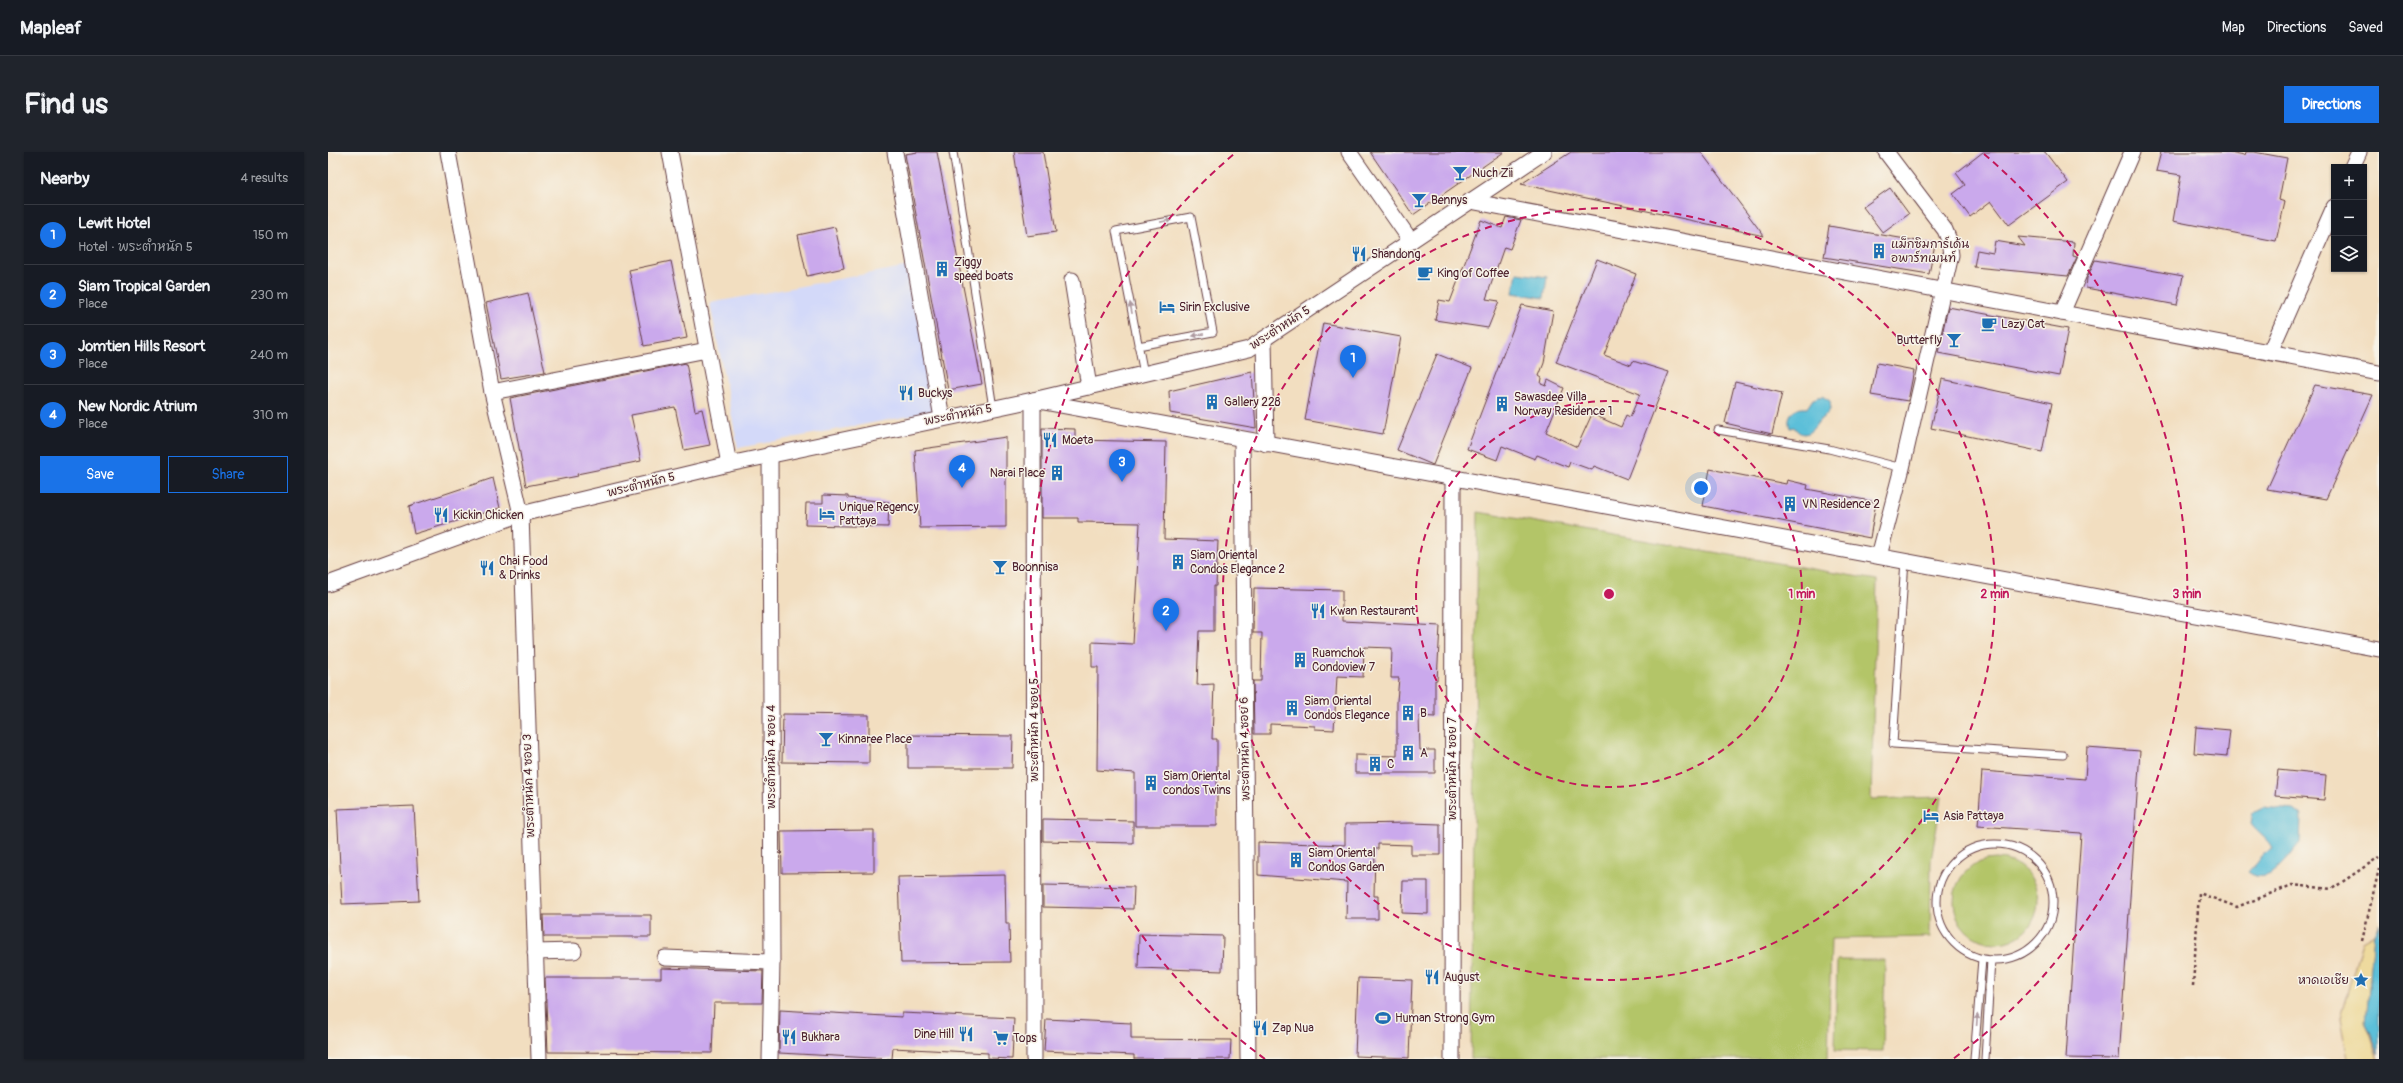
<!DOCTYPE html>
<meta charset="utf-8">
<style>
:root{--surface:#171b24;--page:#20242c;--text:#f1f3f6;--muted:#9ea1a6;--line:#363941;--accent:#1a73e8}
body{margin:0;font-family:Pangolin,"Playpen Sans Thai",sans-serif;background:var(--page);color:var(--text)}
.controls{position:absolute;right:12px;top:12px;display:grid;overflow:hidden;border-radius:0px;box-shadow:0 1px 3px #0004}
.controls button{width:36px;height:36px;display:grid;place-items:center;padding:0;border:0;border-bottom:1px solid var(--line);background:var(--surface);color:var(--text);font:20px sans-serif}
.you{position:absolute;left:1373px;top:336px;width:14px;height:14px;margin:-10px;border:3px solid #fff;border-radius:50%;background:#1a73e8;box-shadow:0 0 0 6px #1a73e833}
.badge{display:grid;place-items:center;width:26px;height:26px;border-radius:50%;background:var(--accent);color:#fff;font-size:13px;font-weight:700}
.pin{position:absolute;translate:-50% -33px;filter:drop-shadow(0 1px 2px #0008)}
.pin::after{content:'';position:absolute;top:21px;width:14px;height:12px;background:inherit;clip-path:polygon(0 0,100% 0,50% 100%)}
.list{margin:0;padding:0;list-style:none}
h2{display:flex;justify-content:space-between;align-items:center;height:52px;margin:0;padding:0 16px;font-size:17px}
h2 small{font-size:13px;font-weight:400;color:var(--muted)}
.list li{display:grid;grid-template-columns:26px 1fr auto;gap:12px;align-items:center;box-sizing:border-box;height:60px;padding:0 16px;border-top:1px solid var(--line)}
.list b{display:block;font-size:15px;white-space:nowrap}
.list p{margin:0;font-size:13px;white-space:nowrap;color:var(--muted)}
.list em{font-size:13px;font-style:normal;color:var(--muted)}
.actions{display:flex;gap:8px;padding:12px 16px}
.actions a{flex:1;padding:9px 0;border:1px solid var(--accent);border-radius:0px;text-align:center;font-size:14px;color:var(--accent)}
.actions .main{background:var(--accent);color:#fff}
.icon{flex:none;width:22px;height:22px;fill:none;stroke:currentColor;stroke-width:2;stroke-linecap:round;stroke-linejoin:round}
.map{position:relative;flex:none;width:2051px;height:907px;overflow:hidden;border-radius:0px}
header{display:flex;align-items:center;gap:24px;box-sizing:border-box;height:56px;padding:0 20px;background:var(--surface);border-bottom:1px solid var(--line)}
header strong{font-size:19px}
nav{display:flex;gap:22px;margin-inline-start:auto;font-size:14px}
.intro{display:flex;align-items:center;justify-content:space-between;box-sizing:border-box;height:96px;padding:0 24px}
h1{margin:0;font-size:28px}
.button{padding:10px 18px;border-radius:0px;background:var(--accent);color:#fff;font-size:14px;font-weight:700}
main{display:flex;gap:24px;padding:0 24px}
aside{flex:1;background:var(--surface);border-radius:0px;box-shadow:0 1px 3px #0004}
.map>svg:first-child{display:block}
.built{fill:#d3d9f9}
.green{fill:#b3c568;stroke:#7e724a}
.sand{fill:#eeda9e;stroke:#9c7c64}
.water{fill:#5bbfd9;stroke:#526f82}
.building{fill:#caa9ec}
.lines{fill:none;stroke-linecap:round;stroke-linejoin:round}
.lane-casing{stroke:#633c41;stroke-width:9}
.street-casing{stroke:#633c41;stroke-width:17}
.path{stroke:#633c41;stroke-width:2.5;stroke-dasharray:3 3;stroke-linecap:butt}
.lane{stroke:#fff;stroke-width:7}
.street{stroke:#fff;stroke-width:15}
.oneway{fill:#ae9aa0}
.ring{fill:none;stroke:#c2185b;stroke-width:2;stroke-dasharray:7 5}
.labels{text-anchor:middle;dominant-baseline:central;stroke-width:3;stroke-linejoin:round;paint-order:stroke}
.poi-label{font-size:12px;fill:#4a1f2b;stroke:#f7f3e8;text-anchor:start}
.street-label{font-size:12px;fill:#4a1f2b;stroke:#f7f3e8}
.centre{fill:#c2185b;stroke:#f7f3e8;stroke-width:2}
.ring-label{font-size:12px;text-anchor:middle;font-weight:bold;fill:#c2185b;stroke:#f7f3e8;stroke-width:3;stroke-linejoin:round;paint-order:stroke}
</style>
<header>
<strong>Mapleaf</strong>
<nav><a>Map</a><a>Directions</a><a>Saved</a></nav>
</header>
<div class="intro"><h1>Find us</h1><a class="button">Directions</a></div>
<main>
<aside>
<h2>Nearby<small>4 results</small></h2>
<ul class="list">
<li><span class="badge">1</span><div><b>Lewit Hotel</b><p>Hotel · พระตำหนัก 5</p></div><em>150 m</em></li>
<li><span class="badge">2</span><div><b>Siam Tropical Garden</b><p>Place</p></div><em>230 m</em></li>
<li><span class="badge">3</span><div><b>Jomtien Hills Resort</b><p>Place</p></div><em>240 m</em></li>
<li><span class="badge">4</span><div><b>New Nordic Atrium</b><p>Place</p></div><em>310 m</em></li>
</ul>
<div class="actions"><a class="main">Save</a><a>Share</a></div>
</aside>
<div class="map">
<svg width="2051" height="907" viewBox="0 0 2051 907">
<rect width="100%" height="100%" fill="#f7f3e8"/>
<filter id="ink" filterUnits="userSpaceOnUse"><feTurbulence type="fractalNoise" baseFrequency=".025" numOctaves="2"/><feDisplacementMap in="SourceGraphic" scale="8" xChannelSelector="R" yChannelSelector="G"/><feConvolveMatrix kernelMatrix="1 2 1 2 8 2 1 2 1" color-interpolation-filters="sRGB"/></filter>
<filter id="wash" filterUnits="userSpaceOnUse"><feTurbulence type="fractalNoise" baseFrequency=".012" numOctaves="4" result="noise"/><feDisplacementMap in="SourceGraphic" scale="16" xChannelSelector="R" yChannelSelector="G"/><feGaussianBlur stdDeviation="0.9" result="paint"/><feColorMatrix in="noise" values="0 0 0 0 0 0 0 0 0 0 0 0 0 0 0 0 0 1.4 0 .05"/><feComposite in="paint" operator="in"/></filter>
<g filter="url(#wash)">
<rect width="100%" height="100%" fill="#f2dec0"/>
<path class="built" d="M581 114 609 259 410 296 382 151Z"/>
<g class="green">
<path d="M1150 360 1549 428 1543 647 1614 645 1603 708 1602 785 1503 787 1500 907H1143Z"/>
<circle cx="1668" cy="749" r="42"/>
<path d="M1509 808H1557L1555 899 1507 898Z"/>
</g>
<path class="sand" d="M2046 782 2038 871 2051 907H2020L2012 866 2034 789Z"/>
<g class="water">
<path d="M1189 121 1219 125 1216 146 1185 141Z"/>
<path d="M1494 244 1502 249C1504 259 1500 261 1493 267 1487 273 1478 292 1466 275L1462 276C1458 263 1465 255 1479 256L1485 247Z"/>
<path d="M1935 655 1966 658 1973 663 1972 691C1959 705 1941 736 1920 720L1936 702 1944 697C1942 688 1929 681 1923 672L1925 660Z"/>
<path d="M2051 771V902L2038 871 2046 782Z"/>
</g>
<g id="blocks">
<g class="building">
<path d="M590 0H609L654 232 620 238 577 2Z"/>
<path d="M686 0H715L728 80 699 84Z"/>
<path d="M1042 0H1176L1085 63Z"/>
<path d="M1243 0H1373L1436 84 1193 32Z"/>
<path d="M1655 0H1717L1740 30 1681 73 1663 49 1642 65 1625 42 1637 33 1628 21Z"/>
<path d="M1833 0H1901L1917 3 1918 0H1926L1959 6 1951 48 1957 50 1948 89 1845 69 1853 23 1828 19Z"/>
<path d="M1562 36 1581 62 1555 81 1535 55Z"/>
<path d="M1178 65 1193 68 1182 97 1176 95 1158 147 1171 149 1160 176 1107 168 1111 148 1122 150 1153 68 1174 76Z"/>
<path d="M1501 74 1607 92 1601 122 1496 105Z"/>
<path d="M507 75 516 116 479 124 470 83Z"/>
<path d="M1690 85 1746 90 1745 104 1749 105 1740 124 1646 115 1649 98 1665 101 1667 89 1697 94Z"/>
<path d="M1269 107 1308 122 1276 203 1303 213 1305 209 1341 220 1299 327 1266 314 1264 318 1242 310 1240 315 1209 303 1207 307 1174 294 1169 308 1139 297 1194 153 1225 159 1216 211 1211 224 1214 226 1213 232 1218 234 1220 228 1236 236 1218 280 1249 295 1264 262 1293 275 1298 263 1302 265 1312 242 1228 210Z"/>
<path d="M1767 108 1855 124 1849 153 1758 136 1759 126Z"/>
<path d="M343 109 359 186 316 194 301 118Z"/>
<path d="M200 141 217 220 173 227 158 151Z"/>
<path d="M1620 155 1740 177 1731 224 1610 201Z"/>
<path d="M995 171 1073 185 1055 282 977 268Z"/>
<path d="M1109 202 1144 216 1105 313 1069 298Z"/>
<path d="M358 211 367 259 374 257 382 293 356 298 347 255 303 263 313 309 249 322 250 324 198 334 182 246Z"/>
<path d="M1549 211 1586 218 1580 249 1543 243Z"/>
<path d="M924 220 928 276 842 261 841 239Z"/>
<path d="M1614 227 1724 251 1714 300 1603 276Z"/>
<path d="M1407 230 1454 241 1444 282 1397 271Z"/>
<path d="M1987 233 2045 243 1998 347 1939 337Z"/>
<path d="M714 276 747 277V288L838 290 836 387 890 389 888 434H886V479H871L869 533 886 532 884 587H889V674H807V621L769 618 770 515H764V490L805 492 812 371 750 370V366H714Z"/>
<path d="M678 285V375L592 376 587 298Z"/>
<path d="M1382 317 1458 332 1459 328 1480 333 1479 337 1548 350 1542 386 1375 354Z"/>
<path d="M165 326 172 356 86 382 81 354Z"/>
<path d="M495 343 520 344V346L561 350 560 375 477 373 478 351H495Z"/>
<path d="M926 436 1014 438V469L1112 474 1109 528H1107V565L1091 564 1092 598H1107V621H1027V603L1069 604V549L1071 526H1063L1064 496 1036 495 1035 525 1009 524 1006 578 987 577V574L942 572V582H926L925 529H933L934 481H925Z"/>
<path d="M455 562 541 563V611L454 610Z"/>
<path d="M1868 575 1902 578 1899 604 1866 601Z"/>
<path d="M580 583 685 584 684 616H580Z"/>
<path d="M1759 595 1812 599 1791 907 1738 906 1753 681 1650 674 1654 619 1757 627Z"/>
<path d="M1950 618 1998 623 1996 648 1947 644Z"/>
<path d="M86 654 91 749 14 752 9 657Z"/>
<path d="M715 667 805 669V691L715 689Z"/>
<path d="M1083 671 1112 672V703H1083V693L1050 692V697H1047L1046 744H1050V767H1018L1019 730 930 723V690L1017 693V672Z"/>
<path d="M546 678V720L454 721 453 679Z"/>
<path d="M677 723 678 771H681L682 810 573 811 570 725Z"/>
<path d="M1075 729H1100V762L1074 761Z"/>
<path d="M715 733 806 735 805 757 715 755Z"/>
<path d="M215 763H323V785H216Z"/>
<path d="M811 782 895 784 894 819 810 816Z"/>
<path d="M333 816 435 819 434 851H386L384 901 220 900 217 826H333Z"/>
<path d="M1030 826 1084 828 1081 906 1027 904Z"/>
<path d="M452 858 574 865V861L686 866 684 907 660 906V901L565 896 564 907 451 901Z"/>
<path d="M718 867 803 871V887L903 888 902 907H806V903L716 899Z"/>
</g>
</g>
</g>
<g filter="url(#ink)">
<use href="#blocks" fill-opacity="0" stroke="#633c41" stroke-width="1"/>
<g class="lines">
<defs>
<g id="lane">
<path d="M625 0 665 256"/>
<path d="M810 194 885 180 863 65 788 79 816 222"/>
<path d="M1390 278 1501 297 1574 316"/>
<path d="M1577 408 1565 592 1735 603"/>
<circle cx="1667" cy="750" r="58"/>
<path d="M1646 907 1654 807"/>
<path d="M1657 907 1663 808"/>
</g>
<g id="street">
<path d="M120 0 164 240 193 362 211 907"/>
<path d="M342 0 401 312"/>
<path d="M567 0 614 266"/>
<path d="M1021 0 1083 89"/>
<path d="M2024 15 2031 0"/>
<path d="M1142 49 2051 221"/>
<path d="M744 128 761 235"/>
<path d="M1734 161 1804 0"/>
<path d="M936 187 938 292"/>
<path d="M1942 200 2006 55"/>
<path d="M164 240 379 198"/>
<path d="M914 288 920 907"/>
<path d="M1551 404 1574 316 1623 103 1621 88 1617 78 1558 0"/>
<path d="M0 432 193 362 401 312 705 248 921 197 1216 0"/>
<path d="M207 800 246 799"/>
<path d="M337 806 444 810"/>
<path d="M442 907 444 810 442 302"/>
<path d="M706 907 705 248 2051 497"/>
<path d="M1124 907 1125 327"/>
</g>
</defs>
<use href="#lane" class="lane-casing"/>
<use href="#street" class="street-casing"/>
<g class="path">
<path d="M2034 789 2051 717"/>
<path d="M1865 834 1871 741 1909 755 1964 733 2004 737 2051 705"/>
</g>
<use href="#lane" class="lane"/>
<use href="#street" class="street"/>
</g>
<defs><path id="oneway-solid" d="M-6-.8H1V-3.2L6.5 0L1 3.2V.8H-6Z"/></defs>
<g class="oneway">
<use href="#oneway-solid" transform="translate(838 69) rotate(-11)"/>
<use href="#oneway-solid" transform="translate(803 156) rotate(-101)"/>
<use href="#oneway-solid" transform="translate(870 183) rotate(169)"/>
<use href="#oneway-solid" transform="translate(1649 868) rotate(-86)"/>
</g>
</g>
<g class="ring">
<circle cx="1281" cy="442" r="193"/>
<circle cx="1281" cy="442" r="386"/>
<path d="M937 907A578 578 0 0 1 906 2M1656 2A578 578 0 0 1 1625 907"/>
</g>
<defs>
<symbol id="bar-bare" viewBox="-9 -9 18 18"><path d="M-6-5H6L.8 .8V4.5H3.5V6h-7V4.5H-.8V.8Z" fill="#1f6fb2" stroke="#f7f3e8" stroke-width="2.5" paint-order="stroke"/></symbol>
<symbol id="building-bare" viewBox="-9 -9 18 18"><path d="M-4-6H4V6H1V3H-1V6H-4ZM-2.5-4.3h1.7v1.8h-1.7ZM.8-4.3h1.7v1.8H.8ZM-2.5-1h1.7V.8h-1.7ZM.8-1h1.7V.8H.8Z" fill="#1f6fb2" stroke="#f7f3e8" stroke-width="2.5" paint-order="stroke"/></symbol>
<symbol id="restaurant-bare" viewBox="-9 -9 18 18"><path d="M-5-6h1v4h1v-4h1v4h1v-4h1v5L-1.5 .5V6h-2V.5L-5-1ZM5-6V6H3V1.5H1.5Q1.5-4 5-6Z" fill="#1f6fb2" stroke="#f7f3e8" stroke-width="2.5" paint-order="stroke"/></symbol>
<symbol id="cafe-bare" viewBox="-9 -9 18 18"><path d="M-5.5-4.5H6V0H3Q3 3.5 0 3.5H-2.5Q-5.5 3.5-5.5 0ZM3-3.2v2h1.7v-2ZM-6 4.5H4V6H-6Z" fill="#1f6fb2" stroke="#f7f3e8" stroke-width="2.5" paint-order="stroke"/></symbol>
<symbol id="hotel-bare" viewBox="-9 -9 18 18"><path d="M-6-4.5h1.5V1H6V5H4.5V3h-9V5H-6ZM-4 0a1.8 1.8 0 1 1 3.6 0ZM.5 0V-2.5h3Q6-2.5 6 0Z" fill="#1f6fb2" stroke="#f7f3e8" stroke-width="2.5" paint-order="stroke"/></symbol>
<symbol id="sight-bare" viewBox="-9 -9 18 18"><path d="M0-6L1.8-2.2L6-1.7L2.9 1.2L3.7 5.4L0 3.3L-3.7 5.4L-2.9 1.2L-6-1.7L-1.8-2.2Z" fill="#1f6fb2" stroke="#f7f3e8" stroke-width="2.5" paint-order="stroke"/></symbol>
<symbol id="stadium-bare" viewBox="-9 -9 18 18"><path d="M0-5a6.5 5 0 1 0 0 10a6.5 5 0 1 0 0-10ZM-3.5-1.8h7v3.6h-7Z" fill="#1f6fb2" stroke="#f7f3e8" stroke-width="2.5" paint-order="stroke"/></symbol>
<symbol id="supermarket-bare" viewBox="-9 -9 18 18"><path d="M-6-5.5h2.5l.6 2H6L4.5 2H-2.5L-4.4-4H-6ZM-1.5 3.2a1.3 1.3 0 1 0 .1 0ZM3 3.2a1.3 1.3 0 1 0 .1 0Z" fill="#1f6fb2" stroke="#f7f3e8" stroke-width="2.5" paint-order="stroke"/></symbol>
</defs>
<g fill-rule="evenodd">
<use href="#bar-bare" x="1121" y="10" width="22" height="22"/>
<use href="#bar-bare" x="1080" y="37" width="22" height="22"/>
<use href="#building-bare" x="1540" y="88" width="22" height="22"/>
<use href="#restaurant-bare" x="1020" y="91" width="22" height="22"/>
<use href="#building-bare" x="603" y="106" width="22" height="22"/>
<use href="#cafe-bare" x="1086" y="110" width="22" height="22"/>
<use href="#hotel-bare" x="828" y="144" width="22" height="22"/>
<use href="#cafe-bare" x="1650" y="161" width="22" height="22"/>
<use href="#bar-bare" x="1615" y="177" width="22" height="22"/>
<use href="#restaurant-bare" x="567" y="230" width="22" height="22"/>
<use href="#building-bare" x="873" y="239" width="22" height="22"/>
<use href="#building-bare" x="1163" y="241" width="22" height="22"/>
<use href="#restaurant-bare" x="711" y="277" width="22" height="22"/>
<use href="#building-bare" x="718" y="310" width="22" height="22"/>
<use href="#building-bare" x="1451" y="341" width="22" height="22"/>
<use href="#hotel-bare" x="488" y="351" width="22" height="22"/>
<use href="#restaurant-bare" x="102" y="352" width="22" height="22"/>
<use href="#building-bare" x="839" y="399" width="22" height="22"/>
<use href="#bar-bare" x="661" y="404" width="22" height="22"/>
<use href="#restaurant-bare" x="148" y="405" width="22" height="22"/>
<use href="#restaurant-bare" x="979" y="448" width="22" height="22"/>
<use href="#building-bare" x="961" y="497" width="22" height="22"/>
<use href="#building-bare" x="953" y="545" width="22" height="22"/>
<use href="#building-bare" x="1069" y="550" width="22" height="22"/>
<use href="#bar-bare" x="487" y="576" width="22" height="22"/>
<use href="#building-bare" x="1069" y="590" width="22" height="22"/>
<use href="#building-bare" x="1036" y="601" width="22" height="22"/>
<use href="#building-bare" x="812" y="620" width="22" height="22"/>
<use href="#hotel-bare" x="1592" y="653" width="22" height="22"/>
<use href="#building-bare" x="957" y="697" width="22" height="22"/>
<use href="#restaurant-bare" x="1093" y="814" width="22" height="22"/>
<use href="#sight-bare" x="2022" y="817" width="22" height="22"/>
<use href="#stadium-bare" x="1044" y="855" width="22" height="22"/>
<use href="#restaurant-bare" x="921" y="865" width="22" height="22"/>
<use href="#restaurant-bare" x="627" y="871" width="22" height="22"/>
<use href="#restaurant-bare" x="450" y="874" width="22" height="22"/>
<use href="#supermarket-bare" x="662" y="875" width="22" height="22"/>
</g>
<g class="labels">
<g class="poi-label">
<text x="1144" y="21">Nuch Zii</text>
<text x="1103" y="48">Bennys</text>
<text x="1563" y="92">แม็กซิมการ์เด้น<tspan x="1563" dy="14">อพาร์ทเมนท์</tspan></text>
<text x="1043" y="102">Shandong</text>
<text x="626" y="110">Ziggy<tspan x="626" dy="14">speed boats</tspan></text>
<text x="1109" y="121">King of Coffee</text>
<text x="851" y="155">Sirin Exclusive</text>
<text x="1673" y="172">Lazy Cat</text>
<text x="1614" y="188" text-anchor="end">Butterfly</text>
<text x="590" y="241">Buckys</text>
<text x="1186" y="245">Sawasdee Villa<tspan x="1186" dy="14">Norway Residence 1</tspan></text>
<text x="896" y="250">Gallery 228</text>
<text x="734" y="288">Moeta</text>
<text x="717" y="321" text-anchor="end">Narai Place</text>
<text x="1474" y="352">VN Residence 2</text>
<text x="511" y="355">Unique Regency<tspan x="511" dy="14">Pattaya</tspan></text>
<text x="125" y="363">Kickin Chicken</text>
<text x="862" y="403">Siam Oriental<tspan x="862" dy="14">Condos Elegance 2</tspan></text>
<text x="171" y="409">Chai Food<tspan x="171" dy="14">&amp; Drinks</tspan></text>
<text x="684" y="415">Boonnisa</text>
<text x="1002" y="459">Kwan Restaurant</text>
<text x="984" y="501">Ruamchok<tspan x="984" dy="14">Condoview 7</tspan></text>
<text x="976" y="549">Siam Oriental<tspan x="976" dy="14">Condos Elegance</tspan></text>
<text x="1092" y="561">B</text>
<text x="510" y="587">Kinnaree Place</text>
<text x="1092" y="601">A</text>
<text x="1059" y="612">C</text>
<text x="835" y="624">Siam Oriental<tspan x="835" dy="14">condos Twins</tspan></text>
<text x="1615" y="664">Asia Pattaya</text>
<text x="980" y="701">Siam Oriental<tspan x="980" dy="14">Condos Garden</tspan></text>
<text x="1116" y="825">August</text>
<text x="2021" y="828" text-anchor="end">หาดเอเชีย</text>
<text x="1067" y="866">Human Strong Gym</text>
<text x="944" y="876">Zap Nua</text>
<text x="626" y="882" text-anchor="end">Dine Hill</text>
<text x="473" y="885">Bukhara</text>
<text x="685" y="886">Tops</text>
</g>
<g class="street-label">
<text transform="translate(952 176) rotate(-33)">พระตำหนัก 5</text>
<text transform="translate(630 263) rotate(-11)">พระตำหนัก 5</text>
<text transform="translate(313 333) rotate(-14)">พระตำหนัก 5</text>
<text transform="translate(706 578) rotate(-90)">พระตำหนัก 4 ซอย 5</text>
<text transform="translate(917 597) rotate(-91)">พระตำหนัก 4 ซอย 6</text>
<text transform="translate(443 605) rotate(-90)">พระตำหนัก 4 ซอย 4</text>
<text transform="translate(1124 617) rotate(-90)">พระตำหนัก 4 ซอย 7</text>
<text transform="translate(201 634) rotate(-92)">พระตำหนัก 4 ซอย 3</text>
</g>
</g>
<circle cx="1281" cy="442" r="6" class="centre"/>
<g class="ring-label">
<text x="1474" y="446">1 min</text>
<text x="1667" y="446">2 min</text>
<text x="1859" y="446">3 min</text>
</g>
</svg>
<div class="controls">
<button>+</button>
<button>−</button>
<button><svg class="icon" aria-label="layers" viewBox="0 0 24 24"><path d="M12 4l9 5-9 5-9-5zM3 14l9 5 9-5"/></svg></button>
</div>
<div class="you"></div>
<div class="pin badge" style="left:1025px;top:226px">1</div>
<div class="pin badge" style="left:838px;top:479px">2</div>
<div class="pin badge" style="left:794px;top:330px">3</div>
<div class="pin badge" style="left:634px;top:336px">4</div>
</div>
</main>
